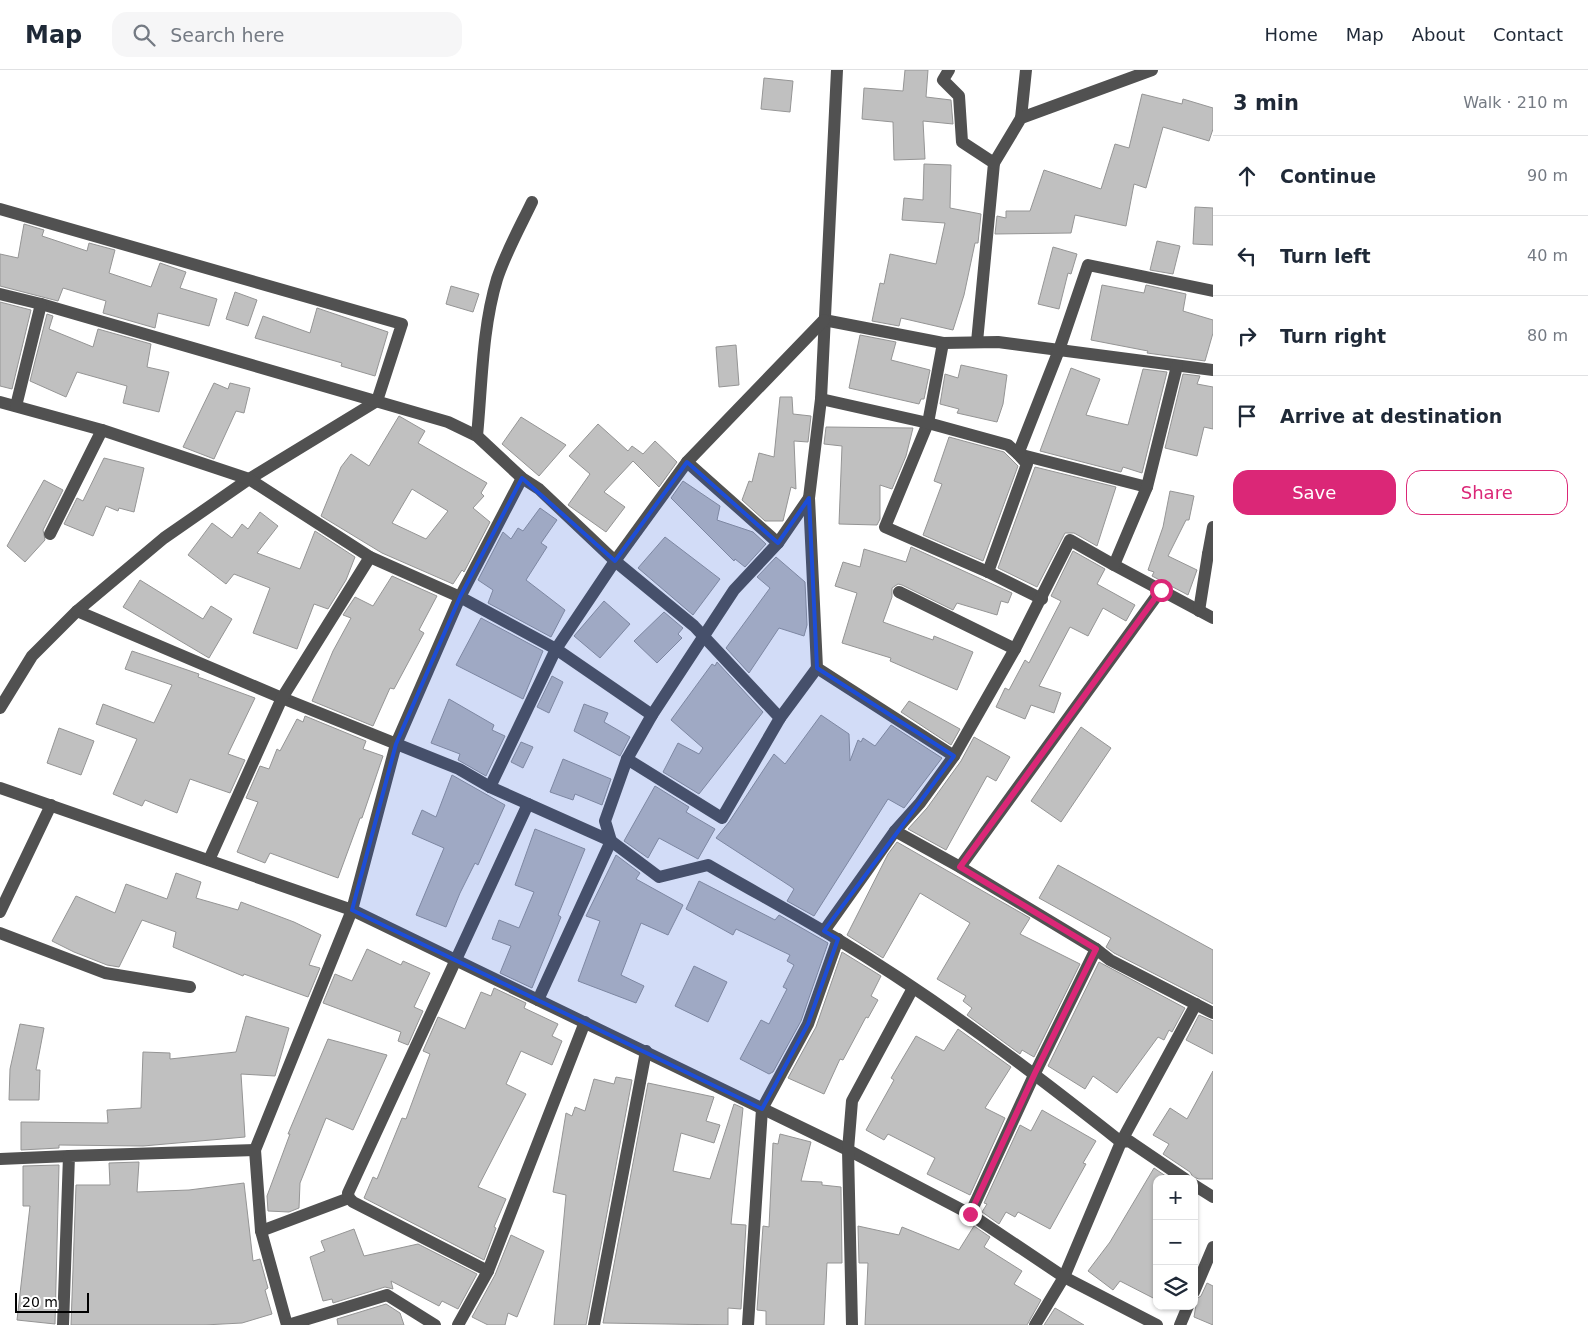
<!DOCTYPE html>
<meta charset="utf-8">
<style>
:root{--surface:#fff;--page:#f6f6f7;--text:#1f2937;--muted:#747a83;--line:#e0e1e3;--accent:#db2777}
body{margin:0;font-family:"DejaVu Sans",sans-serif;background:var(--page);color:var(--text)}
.controls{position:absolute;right:15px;bottom:15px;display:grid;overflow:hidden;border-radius:10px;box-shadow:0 1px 4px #0004}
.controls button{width:45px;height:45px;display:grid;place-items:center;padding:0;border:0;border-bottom:1px solid var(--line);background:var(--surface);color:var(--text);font:25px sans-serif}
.scale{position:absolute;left:15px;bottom:12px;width:74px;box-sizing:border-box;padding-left:5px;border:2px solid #000;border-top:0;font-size:14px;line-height:18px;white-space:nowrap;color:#000;-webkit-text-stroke:4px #fff;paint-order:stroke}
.stop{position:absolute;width:15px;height:15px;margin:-11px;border:4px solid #db2777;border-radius:50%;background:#fff}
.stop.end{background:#db2777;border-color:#fff;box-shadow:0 1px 5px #0008}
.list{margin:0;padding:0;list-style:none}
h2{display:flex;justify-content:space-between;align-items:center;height:65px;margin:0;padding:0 20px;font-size:21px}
h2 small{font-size:16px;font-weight:400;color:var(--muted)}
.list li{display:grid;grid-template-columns:32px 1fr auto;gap:15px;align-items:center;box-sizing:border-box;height:80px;padding:0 20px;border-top:1px solid var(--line)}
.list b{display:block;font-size:19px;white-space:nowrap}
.list em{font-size:16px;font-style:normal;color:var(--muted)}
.actions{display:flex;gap:10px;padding:15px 20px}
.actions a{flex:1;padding:11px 0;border:1px solid var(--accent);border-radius:15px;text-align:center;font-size:18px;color:var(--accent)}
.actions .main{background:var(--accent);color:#fff}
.icon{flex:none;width:28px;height:28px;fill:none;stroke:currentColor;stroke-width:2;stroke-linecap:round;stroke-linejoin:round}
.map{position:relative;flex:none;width:1213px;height:1255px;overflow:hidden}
header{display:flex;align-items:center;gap:30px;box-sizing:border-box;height:70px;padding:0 25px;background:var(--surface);border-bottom:1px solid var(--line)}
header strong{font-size:24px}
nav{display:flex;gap:28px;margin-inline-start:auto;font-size:18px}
.search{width:350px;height:45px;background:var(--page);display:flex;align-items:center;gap:12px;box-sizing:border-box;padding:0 18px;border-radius:15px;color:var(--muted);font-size:19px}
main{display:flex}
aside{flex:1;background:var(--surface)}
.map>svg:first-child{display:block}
.building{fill:#c0c0c0;stroke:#959595;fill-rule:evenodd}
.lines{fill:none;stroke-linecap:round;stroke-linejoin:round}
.minor{stroke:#515151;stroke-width:12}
.route{stroke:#db2777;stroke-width:6}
.marked{fill:#1d4ed8;fill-opacity:0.2;stroke:#1d4ed8;stroke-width:4;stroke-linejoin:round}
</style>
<header>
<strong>Map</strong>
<div class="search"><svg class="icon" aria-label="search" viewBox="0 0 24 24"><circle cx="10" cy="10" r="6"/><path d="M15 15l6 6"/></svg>Search here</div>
<nav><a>Home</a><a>Map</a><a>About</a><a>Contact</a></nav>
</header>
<main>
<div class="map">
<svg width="1213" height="1255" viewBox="0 0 1213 1255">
<rect width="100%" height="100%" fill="#fff"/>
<g class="building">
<path d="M905 0H928L926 27 951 30 953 54 923 51 925 89 894 90 893 52 862 49 864 18 903 21Z"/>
<path d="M764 8 793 11 790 42 761 39Z"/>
<path d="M1142 24 1182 34 1183 29 1213 38V59L1209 71 1163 57 1146 118 1134 114 1126 156 1075 145 1071 163 995 164 997 146 1006 148V141H1030L1044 100 1101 119 1115 74 1129 78Z"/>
<path d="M924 94 951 95 950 138 981 144 978 173H975L964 225 953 260 901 248 899 256 872 251 880 213 884 214 890 184 936 194 945 153 902 150 904 128 923 130Z"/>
<path d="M1195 137 1213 138V175L1193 174Z"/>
<path d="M24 154 44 160 42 166 87 181 89 173 115 180 109 203 151 217 160 193 186 202 180 218 217 229 209 256 158 243 155 258 103 243 106 231 63 218 58 231 0 216V184L18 188Z"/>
<path d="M1157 171 1180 176 1173 204 1150 200Z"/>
<path d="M1053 177 1077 184 1071 204 1068 203 1059 239 1038 234Z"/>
<path d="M1102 215 1144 223 1146 215 1186 224 1183 241 1213 250V263L1205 291 1147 283 1148 281 1091 270Z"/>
<path d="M451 216 479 224 473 242 446 234Z"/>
<path d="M235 222 257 230 248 256 226 249Z"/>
<path d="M0 232 31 240 12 319 0 316Z"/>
<path d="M317 238 388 262 375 306 341 296 342 293 255 268 263 246 310 263Z"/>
<path d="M47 244 53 246 49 259 93 277 98 259 151 274 147 297 169 302 159 342 123 333 127 316 77 302 66 327 30 311Z"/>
<path d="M860 265 896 272 891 290 930 300 924 329H921L919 334 849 318Z"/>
<path d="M736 275 739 315 719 317 716 277Z"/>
<path d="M961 295 1007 305 1003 334 997 352 957 343 959 339 940 334 945 304 958 308Z"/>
<path d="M1071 298 1100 309 1086 345 1128 355 1143 299 1167 302 1142 403 1123 397 1121 402 1040 381Z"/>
<path d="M1183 304 1200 306 1197 314 1213 317V359L1204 357 1197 386 1165 378Z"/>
<path d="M214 313 228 319 230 313 250 318 244 343 236 341 214 389 183 377Z"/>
<path d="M780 327H792L793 344 811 346 808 372 794 371 796 419 791 417 783 451H765L742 430 749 411 752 412 759 383 774 387Z"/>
<path d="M399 346 425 361 418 373 487 413 481 423 484 426 473 438 490 452 464 502 462 500 453 514 382 483 321 446 341 397 351 384 369 396ZM412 419 448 441 426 469 392 453Z"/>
<path d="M521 347 566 375 539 406 502 374Z"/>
<path d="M598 354 628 381 632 376 643 384 655 371 677 392 659 417 633 391 604 422 625 437 606 462 568 435 590 404 569 386Z"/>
<path d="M826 357 913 358 906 386 892 419 880 415V449L877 455 839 454 842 376 824 374Z"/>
<path d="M949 367 1004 382 1018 396 983 491 923 465 942 414 934 411Z"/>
<path d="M104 388 144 398 134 442 119 438 118 441 106 436 93 466 64 454 77 428 83 431Z"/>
<path d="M1035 397 1116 417 1097 476 1074 463H1065L1037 517 998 498Z"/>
<path d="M44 410 63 420 43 460 45 470 25 492 7 476Z"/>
<path d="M683 411 720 436 717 450 753 462 766 474 745 497 735 489 734 491 671 428Z"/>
<path d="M1170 421 1194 426 1189 450H1186L1168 486 1197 500 1188 525 1152 506 1154 502 1148 500 1163 457Z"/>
<path d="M540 438 557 450 541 473 547 477 526 510 565 540 551 567 488 533 493 520 478 510 503 462 511 469 518 458 523 461Z"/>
<path d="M260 442 278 456 257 483 300 499 315 461 355 487 346 510 328 539 314 534 297 579 253 563 270 518 234 504 226 514 188 485 212 453 232 468 242 454 248 459Z"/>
<path d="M665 467 720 509 693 545 638 498Z"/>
<path d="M911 477 1012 523 1008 533 1001 531 997 545 957 533 953 540 902 515 898 514 892 518V527L883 552 933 570 934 566 973 582 957 620 890 591 891 588 842 573 857 523 835 516 843 492 860 497 864 479 906 492Z"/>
<path d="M1073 481 1105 499 1097 514 1135 535 1126 551 1103 538 1088 566 1070 557 1039 616 1061 623 1054 643 1031 635 1025 649 996 637 1005 618 1009 620 1025 590 1029 593 1061 531 1051 526Z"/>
<path d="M776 487 805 512 807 555 804 566 779 558 749 603 726 578 770 518 757 507Z"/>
<path d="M392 506 437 526 419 560 424 563 394 619 390 618 373 656 312 631 333 581 351 548 343 545 355 527 373 536Z"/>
<path d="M140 510 203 549 211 536 232 549 209 588 123 537Z"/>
<path d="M604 531 630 554 600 588 574 566Z"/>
<path d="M664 542 683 558 678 564 682 568 657 593 634 571Z"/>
<path d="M481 548 543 581 523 629 456 595Z"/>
<path d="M132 581 199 604 198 607 255 628 228 684 245 690 230 723 190 709 177 743 145 730 142 736 113 724 137 669 96 654 103 634 154 653 172 615 125 599Z"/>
<path d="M717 592 763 642 699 724 663 702 678 673 699 684 703 678 671 650 712 594 715 596Z"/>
<path d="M552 606 563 612 549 643 537 637Z"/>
<path d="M449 629 494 655 492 660 505 666 486 706 458 690 460 684 431 673Z"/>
<path d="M909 631 960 659 951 675 901 642Z"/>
<path d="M584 634 608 643 604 652 630 667 620 686 574 661Z"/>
<path d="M821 645 849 664 850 691 858 670 861 672 863 668 875 676 891 655 942 688 904 738 888 729 814 846 787 831 794 819 790 816 716 768 729 752 774 684 785 694Z"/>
<path d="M305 646 366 671 363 679 383 686 362 748H360L338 808 270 783 265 793 237 782 258 732 246 728 260 696 269 699 277 679 280 681 297 649 303 652Z"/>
<path d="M1081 657 1111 678 1061 752 1031 731Z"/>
<path d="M59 658 94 671 81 705 47 693Z"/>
<path d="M974 667 1010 687 996 711 987 706 946 780 908 759 927 738 961 691Z"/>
<path d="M521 672 533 677 523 698 511 692Z"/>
<path d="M563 689 611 709 602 735 575 724 573 730 550 722Z"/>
<path d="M452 705 505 735 478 795 475 793 460 823 446 857 416 845 444 778 412 764 422 740 436 747Z"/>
<path d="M655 716 689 737 686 742 715 759 698 789 659 768 648 788 624 771Z"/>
<path d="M535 759 585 779 558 845 561 847 532 918 500 903 511 876 492 869 499 850 519 858 534 822 515 815Z"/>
<path d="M897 772 1030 848 1020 864 1080 894 1034 987 1022 980 1020 984 967 945 972 938 963 931 966 926 937 909 970 853 920 823 883 888 847 865 888 784Z"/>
<path d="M616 785 640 803 636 809 683 835 668 865 641 853 621 905 644 916 636 933 578 911 600 851 586 846Z"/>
<path d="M1058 795 1213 880V934L1114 883 1106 877 1111 868 1039 828Z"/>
<path d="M176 803 201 812 196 828 238 840 241 832 294 852 321 865 309 895 320 898 308 927 244 904 243 906 173 877 176 862 142 850 119 897 107 895 74 882 52 871 76 826 115 843 126 814 167 829Z"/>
<path d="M699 811 775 850 779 845 828 873 801 951 773 1002 769 1004 740 989 761 950 769 954 787 919 783 917 794 895 787 891 790 885 736 859 733 865 686 839Z"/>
<path d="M367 879 401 895 403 891 430 903 414 937 423 941 408 975 398 971 401 962 323 933 335 904 352 911Z"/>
<path d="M842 882 881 906 871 926 878 930 868 948 866 947 843 990 840 989 824 1024 788 1008 816 957Z"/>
<path d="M1099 892 1185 938 1172 962 1169 960 1164 970 1158 967 1117 1023 1093 1006 1085 1019 1048 996Z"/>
<path d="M694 896 727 912 708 952 675 936Z"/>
<path d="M494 918 526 933 524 938 558 954 552 966 562 971 552 995 521 981 506 1014 526 1024 478 1117 506 1129 494 1157 496 1158 484 1190 364 1128 373 1107 377 1109 402 1048 406 1049 430 984 423 981 438 947 465 959 481 922 491 926Z"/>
<path d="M1199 945 1213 951V984L1186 970Z"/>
<path d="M246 946 289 958 275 1006 241 1004 245 1067 143 1076 59 1075V1078L21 1080V1052L108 1053 107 1040 141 1038 143 982 170 983V989L236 982Z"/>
<path d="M20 954 44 958 36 1000H40L39 1030H9L10 999Z"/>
<path d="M958 959 1011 997 985 1038 1005 1048 970 1125 927 1104 935 1088 888 1064 884 1070 866 1060 894 1010 891 1008 916 966 944 981Z"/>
<path d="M328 969 387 985 353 1060 326 1048 300 1113 299 1138 289 1142 268 1141 267 1126 290 1064H288Z"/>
<path d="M1213 1001V1109H1199L1193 1107 1190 1102 1163 1084 1169 1074 1153 1065 1170 1038 1187 1049Z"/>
<path d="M616 1007 632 1010 586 1255H554L566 1125 553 1122 566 1043 572 1046 575 1037 585 1041 594 1009 614 1014Z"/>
<path d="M648 1013 714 1027 706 1051 720 1055 714 1073 681 1063 673 1101 710 1109 734 1034 743 1038 731 1154 746 1155 741 1239 728 1238V1255L603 1253Z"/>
<path d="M1042 1040 1096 1071 1083 1093 1086 1094 1050 1159 1018 1142 1015 1147 1006 1142 999 1154 982 1142 987 1134 984 1133 1020 1055 1031 1061Z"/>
<path d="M780 1064 811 1072 801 1111 822 1112V1115L841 1117 842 1193H827L824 1255H766V1241L757 1240 763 1156 769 1157 773 1073 778 1074Z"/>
<path d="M139 1092 137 1122 189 1120 244 1113 253 1191 260 1189 268 1218 265 1220 272 1244 242 1253 204 1255H71L76 1115H110L109 1093Z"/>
<path d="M59 1095 55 1254 17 1250 30 1136H23V1096Z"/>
<path d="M1154 1098 1170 1109H1157V1230L1120 1211 1113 1220 1088 1201 1110 1172Z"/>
<path d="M858 1156 899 1165 902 1157 959 1180 974 1156 990 1167 984 1177 1022 1201 1014 1214 1041 1230 1027 1255H865L868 1193H859Z"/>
<path d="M354 1159 364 1186 418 1174 477 1204 458 1239 442 1231 439 1236 391 1211 393 1219 385 1217 333 1233 332 1229 323 1231 310 1187 325 1181 321 1171Z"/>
<path d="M511 1165 544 1181 517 1247 508 1243 505 1255H488L472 1247 495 1205Z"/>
<path d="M1207 1213 1213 1216V1255L1194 1247 1196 1235 1194 1230 1201 1226Z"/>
<path d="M386 1234 400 1243 404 1255H338L337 1249Z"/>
<path d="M1055 1238 1084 1255H1044Z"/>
</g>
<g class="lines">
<g class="minor">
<path d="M837 0 821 329 809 428 817 598 954 686"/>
<path d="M949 0 943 10 959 26 962 72 994 93 977 272"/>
<path d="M1021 48 1026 0"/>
<path d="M994 93 1021 48 1152 0"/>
<path d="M0 139 402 254 377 331 249 409 164 468 77 541 32 586 0 638"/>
<path d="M0 224 41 234 448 352 477 366 522 408 539 419 615 491 694 556 780 648 817 598"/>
<path d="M824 250 943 273 998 272 1213 300"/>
<path d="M943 273 928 353 885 457 988 502 1042 529"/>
<path d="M821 329 928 353 1008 375 1018 384 1147 417"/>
<path d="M0 332 102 360 249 409 370 487 460 527 556 579 652 645"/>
<path d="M16 336 41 234"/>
<path d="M477 366C482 314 482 259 497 209 506 182 520 157 532 132"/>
<path d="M687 392 778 473"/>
<path d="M1213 457 1208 484 1213 485"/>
<path d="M50 464 102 360"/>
<path d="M1114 495 1213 548"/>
<path d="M988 502 1027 394 1018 384 1059 280 1088 195 1213 221"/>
<path d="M899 522 1015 579"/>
<path d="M77 541 282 628 459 699 490 717 611 771 659 807 708 795C751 820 794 843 837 869 937 929 1030 1000 1121 1072L1129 1071 1185 1109"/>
<path d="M1199 541 1208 484"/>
<path d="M627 689 722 748 780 648"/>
<path d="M490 717 556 579 615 491 687 392 824 250"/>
<path d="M0 718 352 840 848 1080 970 1144 1064 1207 1157 1255"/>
<path d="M895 761 960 797 1096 879 1110 890 1213 943"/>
<path d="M209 790 282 628 370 487"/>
<path d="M960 797 1161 520"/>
<path d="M0 842 51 735"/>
<path d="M824 861 895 761 920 733 954 686 1015 579 1070 470 1114 495 1147 417 1177 296"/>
<path d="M0 863 105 903 190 917"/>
<path d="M538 930 611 771 605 751 627 689 652 645 734 520 778 473 809 428"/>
<path d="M0 1089 69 1086"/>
<path d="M1194 1115 1213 1127"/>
<path d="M970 1144 1035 1003 1096 879"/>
<path d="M261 1161 349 1128"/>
<path d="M488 1201 353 1132 349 1128 348 1123 528 734"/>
<path d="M1194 1222 1213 1177"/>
<path d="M63 1255 69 1086 255 1080"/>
<path d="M287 1255 261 1161 255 1080 352 840 396 674 460 527 522 408"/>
<path d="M288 1255 387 1225 435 1255"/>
<path d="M458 1255 488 1201 585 952"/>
<path d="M594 1255 646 981"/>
<path d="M748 1255 762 1039 808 954 838 869"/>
<path d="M852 1255 848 1080 852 1031 913 918"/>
<path d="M1035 1255 1064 1207 1121 1072 1196 934"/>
<path d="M1180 1255 1188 1236"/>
</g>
</g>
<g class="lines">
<path class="route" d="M970 1144 1035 1003 1096 879 960 797 1161 520"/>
</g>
<path class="marked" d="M687 392 778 473 809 428 817 598 954 686 824 861 838 869 808 954 762 1039 352 840 396 674 460 527 522 408 615 491Z"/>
</svg>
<div class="controls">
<button>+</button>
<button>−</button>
<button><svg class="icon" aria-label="layers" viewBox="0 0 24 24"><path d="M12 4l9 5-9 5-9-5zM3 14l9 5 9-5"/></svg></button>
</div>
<div class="scale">20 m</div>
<div class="stop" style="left:1161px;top:520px"></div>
<div class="stop end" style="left:970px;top:1144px"></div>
</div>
<aside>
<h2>3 min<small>Walk · 210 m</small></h2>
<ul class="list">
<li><svg class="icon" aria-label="ahead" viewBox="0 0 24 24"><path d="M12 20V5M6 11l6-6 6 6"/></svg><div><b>Continue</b></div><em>90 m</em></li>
<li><svg class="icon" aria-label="left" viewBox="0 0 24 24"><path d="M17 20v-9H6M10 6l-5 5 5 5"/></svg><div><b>Turn left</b></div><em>40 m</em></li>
<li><svg class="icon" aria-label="right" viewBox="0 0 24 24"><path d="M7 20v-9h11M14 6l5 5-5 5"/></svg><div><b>Turn right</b></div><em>80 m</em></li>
<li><svg class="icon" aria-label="arrive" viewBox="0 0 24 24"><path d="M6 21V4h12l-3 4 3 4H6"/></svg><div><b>Arrive at destination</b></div></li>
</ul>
<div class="actions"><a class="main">Save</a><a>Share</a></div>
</aside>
</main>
